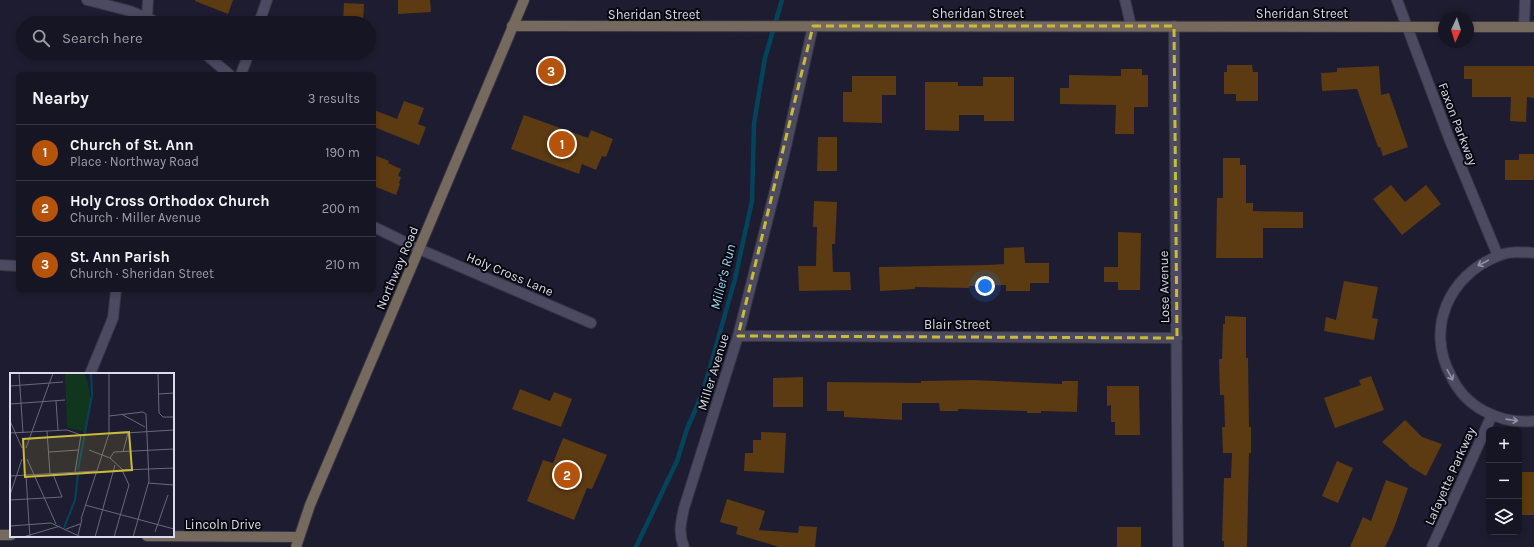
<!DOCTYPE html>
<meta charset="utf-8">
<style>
:root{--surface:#161524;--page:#232231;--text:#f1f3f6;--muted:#9e9fa6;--line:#353441;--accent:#b45309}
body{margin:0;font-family:Karla,sans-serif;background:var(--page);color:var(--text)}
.controls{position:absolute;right:12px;bottom:12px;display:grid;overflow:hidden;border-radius:6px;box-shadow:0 2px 6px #0003}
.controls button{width:36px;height:36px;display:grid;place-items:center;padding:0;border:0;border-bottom:1px solid var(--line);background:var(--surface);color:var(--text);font:20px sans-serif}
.compass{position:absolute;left:1438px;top:12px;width:36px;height:36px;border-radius:50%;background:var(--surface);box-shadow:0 2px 6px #0003;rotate:184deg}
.you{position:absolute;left:985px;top:286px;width:14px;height:14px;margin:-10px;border:3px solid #fff;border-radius:50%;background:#1a73e8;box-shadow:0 0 0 6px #1a73e833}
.badge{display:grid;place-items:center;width:26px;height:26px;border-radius:50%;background:var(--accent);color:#fff;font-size:13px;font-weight:700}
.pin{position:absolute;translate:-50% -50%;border:2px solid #fff;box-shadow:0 1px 4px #0006}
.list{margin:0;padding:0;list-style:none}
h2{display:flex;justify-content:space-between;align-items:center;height:52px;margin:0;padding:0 16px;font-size:17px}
h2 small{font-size:13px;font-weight:400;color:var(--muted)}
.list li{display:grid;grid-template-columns:26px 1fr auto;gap:12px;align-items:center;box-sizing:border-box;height:56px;padding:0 16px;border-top:1px solid var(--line)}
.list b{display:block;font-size:15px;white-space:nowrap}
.list p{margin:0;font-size:13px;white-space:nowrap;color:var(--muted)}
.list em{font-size:13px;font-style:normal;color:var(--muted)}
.icon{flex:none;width:22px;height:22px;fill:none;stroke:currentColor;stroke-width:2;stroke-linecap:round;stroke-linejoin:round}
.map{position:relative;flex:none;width:1534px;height:547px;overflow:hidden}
.search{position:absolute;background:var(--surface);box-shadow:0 2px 6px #0003;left:16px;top:16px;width:360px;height:44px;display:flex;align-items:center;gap:10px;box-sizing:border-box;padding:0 14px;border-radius:22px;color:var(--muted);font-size:15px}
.panel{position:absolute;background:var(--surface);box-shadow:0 2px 6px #0003;left:16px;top:72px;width:360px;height:220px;border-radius:6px}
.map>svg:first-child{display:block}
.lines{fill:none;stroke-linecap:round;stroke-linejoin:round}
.stream{stroke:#03445d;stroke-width:4.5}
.building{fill:#5c3a12}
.street-casing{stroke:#363545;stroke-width:12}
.secondary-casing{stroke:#363545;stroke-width:12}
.street{stroke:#4c4a61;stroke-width:10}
.secondary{stroke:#756a5d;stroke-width:10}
.oneway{stroke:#9492a5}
.marked{fill:none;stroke:#caba3a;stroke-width:3;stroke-dasharray:8 5;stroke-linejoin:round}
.labels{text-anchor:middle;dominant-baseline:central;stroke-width:4;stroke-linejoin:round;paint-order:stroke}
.street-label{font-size:13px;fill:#dbdbe9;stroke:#080810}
.water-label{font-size:14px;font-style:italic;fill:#9cd5f3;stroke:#080810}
.inset-river{fill:none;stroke:#03445d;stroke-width:2}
.inset-road{fill:none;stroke:#6a687a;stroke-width:1}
.view{fill:#caba3a;fill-opacity:0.15;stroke:#caba3a;stroke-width:2}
.inset-edge{fill:none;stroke:#dbdbe9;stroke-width:2}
</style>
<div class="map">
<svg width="1534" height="547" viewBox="0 0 1534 547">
<rect width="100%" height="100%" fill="#1e1c30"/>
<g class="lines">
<path class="stream" d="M636 547 677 461 687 429 703 392 735 279 752 201 754 124 758 99 765 58 782 0"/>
</g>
<g class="building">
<path d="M195 0H233L228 14 195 1Z"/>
<path d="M398 0H430L431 12 398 14Z"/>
<path d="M344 3 364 4 363 23 343 22Z"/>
<path d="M1227 65H1252L1253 72H1258V101H1236V94H1224V72H1227Z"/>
<path d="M1379 66 1381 95 1389 93 1408 147 1383 156 1380 147H1378L1357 89 1322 91 1321 73 1337 72V68Z"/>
<path d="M1464 66H1534V98L1527 97 1526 122 1510 121 1511 97H1472V79H1464Z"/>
<path d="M1121 69H1142V75H1148V107H1134V134H1115L1116 105 1060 104V88H1069V75L1121 76Z"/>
<path d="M852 76H896V95H882V123L843 122V92H852Z"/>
<path d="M983 77H1014V121H984V115H959V131L925 130V82H958V86H983Z"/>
<path d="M404 101 424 108 418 124 426 127 419 145 374 127V110L397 119Z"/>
<path d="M524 115 588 138 591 130 613 139 606 157 602 156 596 170 582 164 579 174 511 149Z"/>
<path d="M818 137H837V171H817Z"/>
<path d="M1519 154H1534V180H1505V160H1519Z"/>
<path d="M374 155 389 161 388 163 401 169 398 176 401 177 399 183 400 184 396 195 374 186Z"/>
<path d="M1223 158H1240V165H1246V203H1253V211L1303 212V228H1263V258H1216L1217 198H1223Z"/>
<path d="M1391 185 1405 202 1426 185 1441 204 1402 235 1373 199Z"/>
<path d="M814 201 837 202 835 244H832L833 272H850L851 290 799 291 798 266H816L817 227H813Z"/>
<path d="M1118 232 1141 233 1140 290H1118V282H1104V267H1118Z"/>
<path d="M1024 247 1025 263H1049V283H1030V291H1006V285L969 286V288L915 287V289L880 291 879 267 988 265 1004 264V248Z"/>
<path d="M1344 281 1378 287 1372 318 1378 319 1374 340 1324 331 1326 317 1336 320Z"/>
<path d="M1225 316 1246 317V358H1248L1249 427H1251V453H1249L1247 547H1224V541H1222L1224 478H1231L1232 453H1223L1222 427H1225L1224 395H1220L1219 359H1222L1223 324H1225Z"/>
<path d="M1371 376 1384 410 1335 428 1324 398 1361 385 1359 380Z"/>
<path d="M803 377V407H773V378Z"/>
<path d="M974 380 1062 384V381H1078L1077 412 1041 411V413H1027V411L958 409V411H940L939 403H902V420L844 417V411H827V382L921 383V381Z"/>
<path d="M1107 386H1139L1140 435H1115V422H1111V405L1107 406Z"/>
<path d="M520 389 550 401 554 392 572 399 561 427 512 409Z"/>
<path d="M1405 420 1422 437 1442 444 1426 476 1409 466V465L1382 442Z"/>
<path d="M761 432 786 433 784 473 744 471 745 453H753V440H761Z"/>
<path d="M563 438 607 455 592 489 587 488 574 520 527 501 543 460 553 463Z"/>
<path d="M1337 461 1353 468 1338 503 1322 496Z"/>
<path d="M1519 472H1534V515H1521L1522 509H1519Z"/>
<path d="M1386 480 1408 488 1394 528 1385 547H1350L1363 517 1371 521Z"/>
<path d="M727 499 765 511 759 530 798 533 799 526 817 527 815 547H779L736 534 738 527 720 522Z"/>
<rect x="1117" y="527" width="24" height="20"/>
</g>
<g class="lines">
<defs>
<g id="street">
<path d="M87 0 130 11 159 23"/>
<path d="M1125 0 1131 26"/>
<path d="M1397 0 1449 138 1498 256"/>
<path d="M147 17 148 0"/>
<path d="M259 23 267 0"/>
<path d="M1174 26 1178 547"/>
<path d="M1524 27 1525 0"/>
<path d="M204 53 229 74"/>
<path d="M241 74 249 53"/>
<path d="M374 227 419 249 591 323"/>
<path d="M1534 253C1522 252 1509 251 1498 256 1449 275 1425 329 1451 376 1458 391 1469 403 1484 411 1499 419 1517 423 1534 421"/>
<path d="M0 265 18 266"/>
<path d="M738 336 1177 338"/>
<path d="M90 374 113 318 116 290"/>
<path d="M684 547C678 533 681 522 684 508L738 336 784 155 813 26"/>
<path d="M1432 547 1492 415"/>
</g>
<g id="secondary">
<path d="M512 26 1444 27"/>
<path d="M1468 27H1534"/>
<path d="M0 535H11"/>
<path d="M147 536 298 537"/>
<path d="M296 547 310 505 419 249 524 0"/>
</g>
</defs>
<use href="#street" class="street-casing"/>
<use href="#secondary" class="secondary-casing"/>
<use href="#street" class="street"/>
<use href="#secondary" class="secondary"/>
</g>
<defs><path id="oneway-shaft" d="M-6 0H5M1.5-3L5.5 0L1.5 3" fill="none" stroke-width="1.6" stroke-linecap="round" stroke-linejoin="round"/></defs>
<g class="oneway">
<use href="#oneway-shaft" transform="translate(1483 263) rotate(152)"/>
<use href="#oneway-shaft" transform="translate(1450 375) rotate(62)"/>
<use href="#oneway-shaft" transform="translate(1512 420) rotate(8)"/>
</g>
<path class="marked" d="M813 26H1174L1177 338 738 336Z"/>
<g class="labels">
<g class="street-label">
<text x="978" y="13">Sheridan Street</text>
<text x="1302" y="13">Sheridan Street</text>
<text x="654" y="14">Sheridan Street</text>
<text transform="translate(1458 124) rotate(69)">Faxon Parkway</text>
<text transform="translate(397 268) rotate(-67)">Northway Road</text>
<text transform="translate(510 274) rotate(23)">Holy Cross Lane</text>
<text transform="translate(1164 287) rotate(-91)">Lose Avenue</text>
<text x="957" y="324">Blair Street</text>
<text transform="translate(713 372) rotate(-73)">Miller Avenue</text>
<text transform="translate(1450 476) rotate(-66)">Lafayette Parkway</text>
<text x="223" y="524">Lincoln Drive</text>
</g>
<g class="water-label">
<text transform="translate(723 277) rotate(-76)">Miller's Run</text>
</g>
</g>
<g transform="translate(10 373)">
<rect width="164" height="164" fill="#1e1c30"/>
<path d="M55 0H74L77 7 81 26 74 59 57 54Z" fill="#10371e"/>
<path class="inset-river" d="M68 97 82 22 81 0M54 155 65 127 68 101"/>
<path class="inset-road" d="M9 0 13 60M148 0 149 40 153 44H164M0 13 53 9M148 21 164 20M46 28 48 57M0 31 55 27M113 42 135 54M99 43 133 39 136 41 139 108 123 164M0 48 12 75M37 58 40 101M0 60 57 57 71 62 65 99M99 61 164 57M16 75 43 0M79 77 100 85 113 97 164 95M39 79 69 77M113 79 118 60M100 85 104 79 164 76M17 86 46 151M16 102 19 151M0 103 86 98M138 110 164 112M0 122 12 86M0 127 52 124 43 101M75 132 164 156M71 146 99 61V0M19 151 20 163M0 153 41 150 71 164M56 156 70 151M145 159 158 122M68 162 72 146M13 164 50 153M85 164 105 92M104 164 119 112 112 97"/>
<path class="view" d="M119 59 122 97 15 104 13 66Z"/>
<rect width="164" height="164" class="inset-edge"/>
</g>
</svg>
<div class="controls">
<button>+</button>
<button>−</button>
<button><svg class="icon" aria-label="layers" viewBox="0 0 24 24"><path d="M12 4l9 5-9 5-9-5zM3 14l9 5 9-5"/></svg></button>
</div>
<svg class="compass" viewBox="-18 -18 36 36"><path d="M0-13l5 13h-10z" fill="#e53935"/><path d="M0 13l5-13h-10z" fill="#9e9fa6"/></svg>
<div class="you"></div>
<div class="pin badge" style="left:562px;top:144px">1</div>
<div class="pin badge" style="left:567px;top:475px">2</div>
<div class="pin badge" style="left:551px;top:71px">3</div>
<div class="search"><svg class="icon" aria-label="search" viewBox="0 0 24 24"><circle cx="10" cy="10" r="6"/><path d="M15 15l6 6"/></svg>Search here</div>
<section class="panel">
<h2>Nearby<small>3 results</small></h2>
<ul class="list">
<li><span class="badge">1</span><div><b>Church of St. Ann</b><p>Place · Northway Road</p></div><em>190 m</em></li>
<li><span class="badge">2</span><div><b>Holy Cross Orthodox Church</b><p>Church · Miller Avenue</p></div><em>200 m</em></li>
<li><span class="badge">3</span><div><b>St. Ann Parish</b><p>Church · Sheridan Street</p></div><em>210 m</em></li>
</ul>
</section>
</div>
